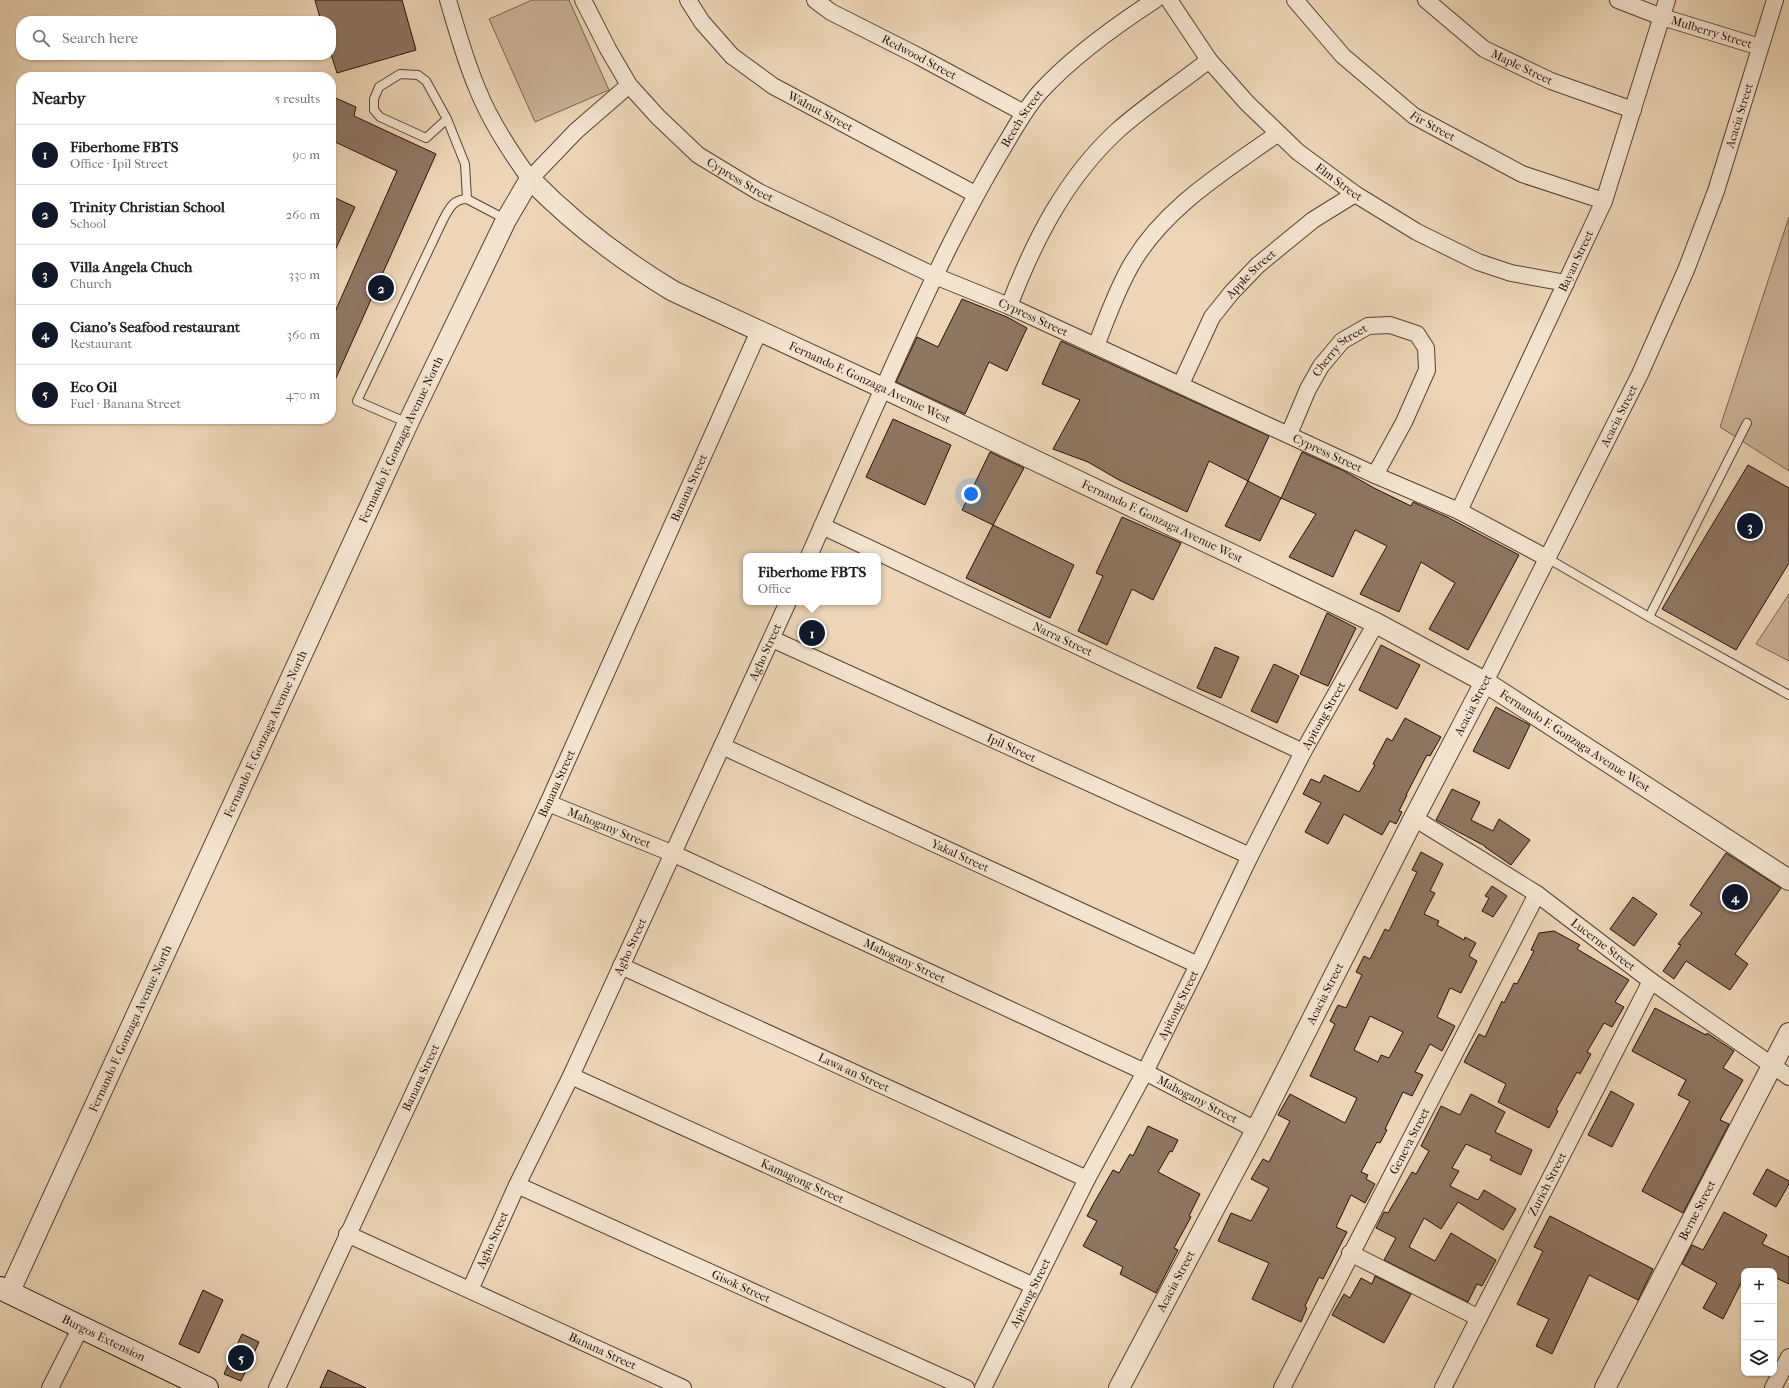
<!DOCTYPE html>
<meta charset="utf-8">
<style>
:root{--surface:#fff;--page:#f2f2f2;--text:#202124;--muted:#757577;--line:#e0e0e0;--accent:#111827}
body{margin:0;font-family:"IM FELL French Canon",serif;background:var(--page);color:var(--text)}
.controls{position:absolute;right:12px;bottom:12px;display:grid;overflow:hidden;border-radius:8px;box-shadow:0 1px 3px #0004}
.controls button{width:36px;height:36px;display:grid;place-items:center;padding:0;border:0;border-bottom:1px solid var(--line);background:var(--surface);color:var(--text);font:20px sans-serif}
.you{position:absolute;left:971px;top:494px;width:14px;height:14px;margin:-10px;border:3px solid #fff;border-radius:50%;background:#1a73e8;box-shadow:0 0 0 6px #1a73e833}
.badge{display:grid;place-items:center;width:26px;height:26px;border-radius:50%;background:var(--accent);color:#fff;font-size:13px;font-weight:700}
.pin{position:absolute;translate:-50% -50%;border:2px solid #fff;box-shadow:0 1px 4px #0006}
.popup{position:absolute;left:743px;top:553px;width:138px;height:52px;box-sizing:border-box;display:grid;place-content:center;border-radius:8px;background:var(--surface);filter:drop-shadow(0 1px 3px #0005);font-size:13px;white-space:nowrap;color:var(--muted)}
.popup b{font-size:15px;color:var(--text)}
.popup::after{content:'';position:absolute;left:50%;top:100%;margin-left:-8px;border:8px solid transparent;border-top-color:var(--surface)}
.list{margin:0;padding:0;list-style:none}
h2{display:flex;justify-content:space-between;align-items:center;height:52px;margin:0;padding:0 16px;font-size:17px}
h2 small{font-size:13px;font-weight:400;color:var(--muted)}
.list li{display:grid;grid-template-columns:26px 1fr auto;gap:12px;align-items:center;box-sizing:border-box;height:60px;padding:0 16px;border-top:1px solid var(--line)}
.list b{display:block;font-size:15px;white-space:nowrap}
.list p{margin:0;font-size:13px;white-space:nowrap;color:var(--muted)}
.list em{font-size:13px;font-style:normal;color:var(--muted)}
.icon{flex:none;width:22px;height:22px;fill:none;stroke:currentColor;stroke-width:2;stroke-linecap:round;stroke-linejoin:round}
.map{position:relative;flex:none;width:1789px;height:1388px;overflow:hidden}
.search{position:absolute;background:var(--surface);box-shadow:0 1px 3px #0004;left:16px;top:16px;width:320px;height:44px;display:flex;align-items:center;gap:10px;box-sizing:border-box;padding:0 14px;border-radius:16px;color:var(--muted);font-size:15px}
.panel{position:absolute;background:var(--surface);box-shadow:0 1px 3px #0004;left:16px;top:72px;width:320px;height:352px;border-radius:16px}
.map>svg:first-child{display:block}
.green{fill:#cab499;stroke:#786250}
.building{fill:#8d7662;stroke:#260f06;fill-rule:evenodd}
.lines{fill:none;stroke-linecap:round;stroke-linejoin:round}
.service-casing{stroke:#584132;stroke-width:10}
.minor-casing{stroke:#584132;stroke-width:18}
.tertiary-casing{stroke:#584132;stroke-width:22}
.secondary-casing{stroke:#260f06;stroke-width:24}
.service{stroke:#f3e4d0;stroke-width:8}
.minor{stroke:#f3e4d0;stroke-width:16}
.tertiary{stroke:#f3e4d0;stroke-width:20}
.secondary{stroke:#f3e4d0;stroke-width:22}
.labels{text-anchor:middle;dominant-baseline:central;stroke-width:3.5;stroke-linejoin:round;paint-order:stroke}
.street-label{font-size:12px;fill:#260f06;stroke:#f3e4d0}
</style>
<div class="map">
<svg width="1789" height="1388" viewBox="0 0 1789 1388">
<rect width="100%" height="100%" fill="#ecd6b7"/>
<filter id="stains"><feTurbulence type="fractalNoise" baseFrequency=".005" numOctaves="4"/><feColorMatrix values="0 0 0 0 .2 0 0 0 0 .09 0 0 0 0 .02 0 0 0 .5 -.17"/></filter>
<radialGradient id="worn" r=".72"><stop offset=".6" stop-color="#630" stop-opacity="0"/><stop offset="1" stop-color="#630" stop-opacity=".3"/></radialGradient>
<g class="green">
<path d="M532 0H569L609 90 535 122 489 19Z"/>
<path d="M1789 217V471L1720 427Z"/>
<path d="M1789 594V661L1756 644Z"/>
</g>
<g class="building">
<path d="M315 0H402L416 50 337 73 331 54V21H321Z"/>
<path d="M331 96 356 107 354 116 436 154 331 389V321L397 171 331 140Z"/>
<path d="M331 196 355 207 331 259Z"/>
<path d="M962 299 1007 317 1027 328 1007 371 989 362 965 414 896 382 917 337 938 347Z"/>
<path d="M1061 341 1269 436 1248 481 1209 461 1187 512 1119 480 1088 462 1053 449 1080 400 1042 384Z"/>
<path d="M893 419 951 445 925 505 866 477Z"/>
<path d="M990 452 1024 468 993 525 962 510Z"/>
<path d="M1302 452 1344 471 1374 488 1411 506 1413 502 1447 517 1519 555 1468 650 1429 629 1455 583 1421 562 1399 612 1360 594 1387 546 1355 530 1333 577 1289 557 1316 514 1281 498Z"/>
<path d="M1748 465 1789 488V563L1736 650 1662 609Z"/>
<path d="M1248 481 1281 498 1260 541 1225 526Z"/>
<path d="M1122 517 1181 543 1153 600 1132 589 1107 645 1078 631 1103 576 1096 573Z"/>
<path d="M993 525 1074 565 1050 618 966 578Z"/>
<path d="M1327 613 1356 628 1328 686 1300 674Z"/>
<path d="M1381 645 1420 665 1397 709 1359 690Z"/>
<path d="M1215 647 1239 657 1221 698 1197 688Z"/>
<path d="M1274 664 1299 676 1277 723 1251 711Z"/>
<path d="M1496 707 1530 725 1509 769 1473 751Z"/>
<path d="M1405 718 1441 737 1430 756 1427 755 1406 795H1407L1399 811 1402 812 1396 824 1390 821 1382 835 1344 814 1328 844 1305 832 1321 803 1303 794 1311 779 1320 783 1324 775 1359 792 1375 765 1373 764 1387 738 1392 741Z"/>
<path d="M1452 789 1480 802 1471 820 1493 831 1499 819 1530 840 1511 865 1485 847V846L1436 820Z"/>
<path d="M1421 852 1443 864 1430 891 1435 893 1424 914 1439 921 1437 925 1464 940 1465 937 1476 943 1469 956 1477 961 1461 993 1450 988 1437 1017 1455 1026 1442 1051 1430 1044 1415 1072 1423 1075 1412 1096 1403 1092 1385 1129 1387 1130 1380 1143 1377 1142 1361 1172 1368 1175 1366 1179 1375 1184 1365 1203 1351 1195 1336 1227 1347 1232 1323 1279 1319 1277 1305 1306 1307 1308 1301 1322 1252 1299 1269 1263 1218 1241 1231 1213 1251 1221 1269 1188 1251 1179 1263 1159 1269 1162 1290 1121 1278 1115 1290 1094 1345 1123 1357 1098 1310 1076 1335 1024 1330 1021 1338 1005 1346 1008 1362 975 1356 972 1364 956 1370 959 1385 929 1389 931 1417 872 1412 870ZM1370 1016 1403 1032 1389 1058 1381 1055 1378 1062 1354 1050Z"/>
<path d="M1726 853 1781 888 1735 954 1748 964 1730 990 1686 961 1674 979 1663 971 1681 945 1678 944 1702 913 1690 905Z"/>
<path d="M1492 886 1507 896 1493 917 1482 911 1489 898 1485 896Z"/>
<path d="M1633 897 1657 914 1634 946 1610 929Z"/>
<path d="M1554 931 1580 945 1577 949 1629 980 1615 1002 1624 1007 1612 1027 1604 1023 1587 1052 1591 1054 1580 1074 1577 1072 1556 1110 1558 1111 1549 1128 1498 1102 1506 1084 1464 1062 1479 1034 1485 1037 1502 1001 1504 1003 1514 983 1517 984 1534 951 1531 950 1539 933Z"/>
<path d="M1655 1008 1706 1035 1707 1033 1734 1051 1723 1068 1743 1080 1720 1120 1729 1124 1683 1213 1642 1191 1690 1101 1678 1095 1686 1080 1632 1051Z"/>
<path d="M1611 1091 1634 1104 1612 1147 1588 1135Z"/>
<path d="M1471 1094 1505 1112 1495 1132 1532 1150 1521 1175 1490 1160 1492 1156 1466 1144 1452 1168 1459 1171 1450 1186 1478 1200 1484 1190 1516 1209 1503 1230 1458 1202 1441 1229 1424 1218 1409 1247 1435 1261 1451 1233 1496 1260 1482 1286 1477 1284 1468 1302 1384 1260 1396 1238 1376 1228 1384 1212 1388 1213 1412 1172 1416 1174 1429 1151 1421 1146 1441 1106 1460 1115Z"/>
<path d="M1148 1126 1178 1140 1172 1152 1170 1151 1158 1172 1200 1194 1189 1216 1191 1217 1174 1248 1178 1250 1156 1293 1120 1274 1123 1267 1083 1246 1097 1221 1087 1216 1095 1201 1113 1170 1119 1173 1130 1154 1133 1156Z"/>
<path d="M1767 1169 1789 1181V1184L1776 1207 1753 1194Z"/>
<path d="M1724 1212 1767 1235 1762 1244 1789 1257V1284L1774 1277V1271H1744V1277L1723 1319 1703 1308 1717 1283 1682 1264 1692 1245 1703 1250Z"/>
<path d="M1550 1216 1653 1269 1638 1300 1589 1275 1552 1354 1536 1346 1549 1319 1517 1304 1543 1251 1534 1247Z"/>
<path d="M1375 1276 1411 1294 1384 1343 1332 1315 1344 1294 1350 1298 1361 1278 1372 1284Z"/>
<path d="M203 1290 223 1300 199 1353 179 1344Z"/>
<path d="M242 1334 259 1342 241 1381 224 1374Z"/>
<path d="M328 1370 366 1388H320Z"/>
</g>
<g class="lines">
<defs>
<g id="service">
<path d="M447 119 426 138 380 117 374 110V99L379 87 400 74 418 75 426 81 447 119 465 164 467 199"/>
<path d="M408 423 357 401 443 220C449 209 453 199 467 199L505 219"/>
<path d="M1547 558 1649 617 1789 695"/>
<path d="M1649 617 1747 423"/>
</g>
<g id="minor">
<path d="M448 0C457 30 465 60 477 88 490 121 509 150 530 179L576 131 629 85"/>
<path id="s1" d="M583 0 608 49 629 85 658 117 698 155 759 192 935 276 1009 306 1375 475 1459 511 1547 558"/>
<path id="s2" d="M688 0 702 22 732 56 773 86 975 194"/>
<path id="s3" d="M815 0 831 12 918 56 1024 113"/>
<path id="s4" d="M1169 0 1209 60 1247 103 1298 152 1355 194 1417 232 1478 262 1511 273 1566 283"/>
<path id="s5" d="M1295 0 1343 56 1414 116 1522 174 1604 201"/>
<path id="s6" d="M1426 0 1484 49 1551 81 1633 110"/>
<path id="s7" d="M1618 0 1662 17 1760 47"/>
<path d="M1009 306C1034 241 1065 179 1117 131 1146 105 1179 84 1209 60"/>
<path d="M1096 346C1106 320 1116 292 1130 267 1163 208 1224 172 1277 134"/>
<path id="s8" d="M1181 384 1212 317 1232 292 1258 265 1313 220 1355 194"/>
<path id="s9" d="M1289 434 1308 389 1321 366 1342 341 1368 326 1390 325 1417 334 1426 348 1427 370 1404 422 1375 475"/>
<path id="s10" d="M1459 511 1604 201 1667 0"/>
<path id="s11" d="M822 526 1303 752"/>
<path id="s12" d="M809 556C854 454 898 351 947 251 965 215 983 181 1003 148 1015 128 1025 109 1040 92 1072 57 1115 26 1155 0"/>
<path id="s13" d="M772 639 1250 856"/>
<path id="s14" d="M1485 682 1640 374 1686 270 1716 191 1775 0"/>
<path id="s15" d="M722 746 1198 965"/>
<path id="s16" d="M548 803 674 854 1145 1072 1256 1130"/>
<path id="s17" d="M1414 818 1537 894 1651 981 1789 1077"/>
<path id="s18" d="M621 966 1087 1179"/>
<path id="s19" d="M571 1076 1034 1286"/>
<path id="s20" d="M517 1185 966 1388"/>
<path id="s21" d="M347 1234 683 1388"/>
<path d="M1350 1253 1479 1318"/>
<path id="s22" d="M470 1290 517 1185 571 1076 788 602"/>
<path d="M50 1388 81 1327"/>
<path id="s23" d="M277 1388 548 803 759 331"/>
<path id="s24" d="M983 1388 1087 1179 1145 1072 1198 965 1250 856 1303 752 1376 623"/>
<path id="s25" d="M1282 1388 1537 894"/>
<path id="s26" d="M1443 1388 1651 981"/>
<path d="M1773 1388 1789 1357"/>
</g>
<g id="tertiary">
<path id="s27" d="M9 1293 408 423 506 220 530 179C573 223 620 259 673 291L883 388 1376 623 1485 682 1789 880"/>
<path id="s28" d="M1119 1388 1256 1130 1414 818 1485 682"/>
<path id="s29" d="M1605 1388 1789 1033"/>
</g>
<g id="secondary">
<path id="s30" d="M0 1288 207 1388"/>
</g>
</defs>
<use href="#service" class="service-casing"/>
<use href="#minor" class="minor-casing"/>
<use href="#tertiary" class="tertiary-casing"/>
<use href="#secondary" class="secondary-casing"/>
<use href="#service" class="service"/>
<use href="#minor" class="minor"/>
<use href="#tertiary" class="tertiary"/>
<use href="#secondary" class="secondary"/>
</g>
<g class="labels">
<g class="street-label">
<text stroke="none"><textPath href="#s7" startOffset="99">Mulberry Street</textPath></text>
<text stroke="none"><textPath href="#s3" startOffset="119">Redwood Street</textPath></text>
<text stroke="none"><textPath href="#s6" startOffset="118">Maple Street</textPath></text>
<text stroke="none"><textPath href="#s2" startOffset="176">Walnut Street</textPath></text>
<text stroke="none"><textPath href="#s14" startOffset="622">Acacia Street</textPath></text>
<text stroke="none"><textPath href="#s12" startOffset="487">Beech Street</textPath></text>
<text stroke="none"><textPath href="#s5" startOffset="188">Fir Street</textPath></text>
<text stroke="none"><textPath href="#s1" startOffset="244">Cypress Street</textPath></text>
<text stroke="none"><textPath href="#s4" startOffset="251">Elm Street</textPath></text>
<text stroke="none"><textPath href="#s10" startOffset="276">Bayan Street</textPath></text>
<text stroke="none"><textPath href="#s8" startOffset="132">Apple Street</textPath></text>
<text stroke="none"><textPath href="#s1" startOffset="568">Cypress Street</textPath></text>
<text stroke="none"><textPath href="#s9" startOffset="100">Cherry Street</textPath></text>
<text stroke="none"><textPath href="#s27" startOffset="1629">Fernando F. Gonzaga Avenue West</textPath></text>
<text stroke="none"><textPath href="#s14" startOffset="298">Acacia Street</textPath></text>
<text stroke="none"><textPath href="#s27" startOffset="939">Fernando F. Gonzaga Avenue North</textPath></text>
<text stroke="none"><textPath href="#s1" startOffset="892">Cypress Street</textPath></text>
<text stroke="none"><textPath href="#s23" startOffset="990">Banana Street</textPath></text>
<text stroke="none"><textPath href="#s27" startOffset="1953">Fernando F. Gonzaga Avenue West</textPath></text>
<text stroke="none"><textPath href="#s11" startOffset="266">Narra Street</textPath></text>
<text stroke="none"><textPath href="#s22" startOffset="703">Agho Street</textPath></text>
<text transform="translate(1473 705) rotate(-63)">Acacia Street</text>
<text stroke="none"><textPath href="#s24" startOffset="754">Apitong Street</textPath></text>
<text stroke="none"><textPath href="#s27" startOffset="615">Fernando F. Gonzaga Avenue North</textPath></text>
<text stroke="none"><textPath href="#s27" startOffset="2421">Fernando F. Gonzaga Avenue West</textPath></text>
<text stroke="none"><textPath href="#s13" startOffset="263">Ipil Street</textPath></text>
<text stroke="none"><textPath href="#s23" startOffset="666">Banana Street</textPath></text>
<text stroke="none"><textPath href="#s16" startOffset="66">Mahogany Street</textPath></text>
<text stroke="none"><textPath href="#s15" startOffset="262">Yakal Street</textPath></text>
<text stroke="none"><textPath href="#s17" startOffset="228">Lucerne Street</textPath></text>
<text stroke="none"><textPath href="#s22" startOffset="379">Agho Street</textPath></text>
<text stroke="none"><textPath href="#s16" startOffset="390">Mahogany Street</textPath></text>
<text stroke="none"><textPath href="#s28" startOffset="445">Acacia Street</textPath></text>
<text stroke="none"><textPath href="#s24" startOffset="430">Apitong Street</textPath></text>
<text stroke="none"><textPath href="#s27" startOffset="291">Fernando F. Gonzaga Avenue North</textPath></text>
<text stroke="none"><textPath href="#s18" startOffset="256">Lawa-an Street</textPath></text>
<text stroke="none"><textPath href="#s23" startOffset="342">Banana Street</textPath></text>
<text stroke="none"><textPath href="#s16" startOffset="714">Mahogany Street</textPath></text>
<text stroke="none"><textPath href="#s25" startOffset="278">Geneva Street</textPath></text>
<text stroke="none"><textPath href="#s19" startOffset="254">Kamagong Street</textPath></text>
<text stroke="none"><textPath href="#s26" startOffset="229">Zurich Street</textPath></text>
<text stroke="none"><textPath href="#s29" startOffset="200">Berne Street</textPath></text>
<text stroke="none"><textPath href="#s22" startOffset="55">Agho Street</textPath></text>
<text stroke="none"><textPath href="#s28" startOffset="121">Acacia Street</textPath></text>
<text stroke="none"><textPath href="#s20" startOffset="246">Gisok Street</textPath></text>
<text stroke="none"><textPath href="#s24" startOffset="106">Apitong Street</textPath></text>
<text stroke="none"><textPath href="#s30" startOffset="115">Burgos Extension</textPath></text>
<text stroke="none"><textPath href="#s21" startOffset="281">Banana Street</textPath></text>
</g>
</g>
<rect width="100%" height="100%" filter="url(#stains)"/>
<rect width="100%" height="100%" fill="url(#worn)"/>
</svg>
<div class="controls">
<button>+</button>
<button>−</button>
<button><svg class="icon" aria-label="layers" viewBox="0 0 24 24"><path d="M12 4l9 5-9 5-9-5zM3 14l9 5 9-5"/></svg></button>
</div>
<div class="you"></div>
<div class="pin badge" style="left:812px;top:633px">1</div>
<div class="popup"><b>Fiberhome FBTS</b>Office</div>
<div class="pin badge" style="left:381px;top:288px">2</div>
<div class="pin badge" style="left:1750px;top:526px">3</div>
<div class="pin badge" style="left:1735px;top:897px">4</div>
<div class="pin badge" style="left:241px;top:1358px">5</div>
<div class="search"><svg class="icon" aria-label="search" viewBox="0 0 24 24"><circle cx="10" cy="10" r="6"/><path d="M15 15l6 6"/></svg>Search here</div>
<section class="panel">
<h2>Nearby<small>5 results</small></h2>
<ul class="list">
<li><span class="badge">1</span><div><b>Fiberhome FBTS</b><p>Office · Ipil Street</p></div><em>90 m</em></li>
<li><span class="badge">2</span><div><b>Trinity Christian School</b><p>School</p></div><em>260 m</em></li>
<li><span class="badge">3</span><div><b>Villa Angela Chuch</b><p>Church</p></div><em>330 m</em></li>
<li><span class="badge">4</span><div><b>Ciano's Seafood restaurant</b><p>Restaurant</p></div><em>360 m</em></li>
<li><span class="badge">5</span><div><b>Eco Oil</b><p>Fuel · Banana Street</p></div><em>470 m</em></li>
</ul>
</section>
</div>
